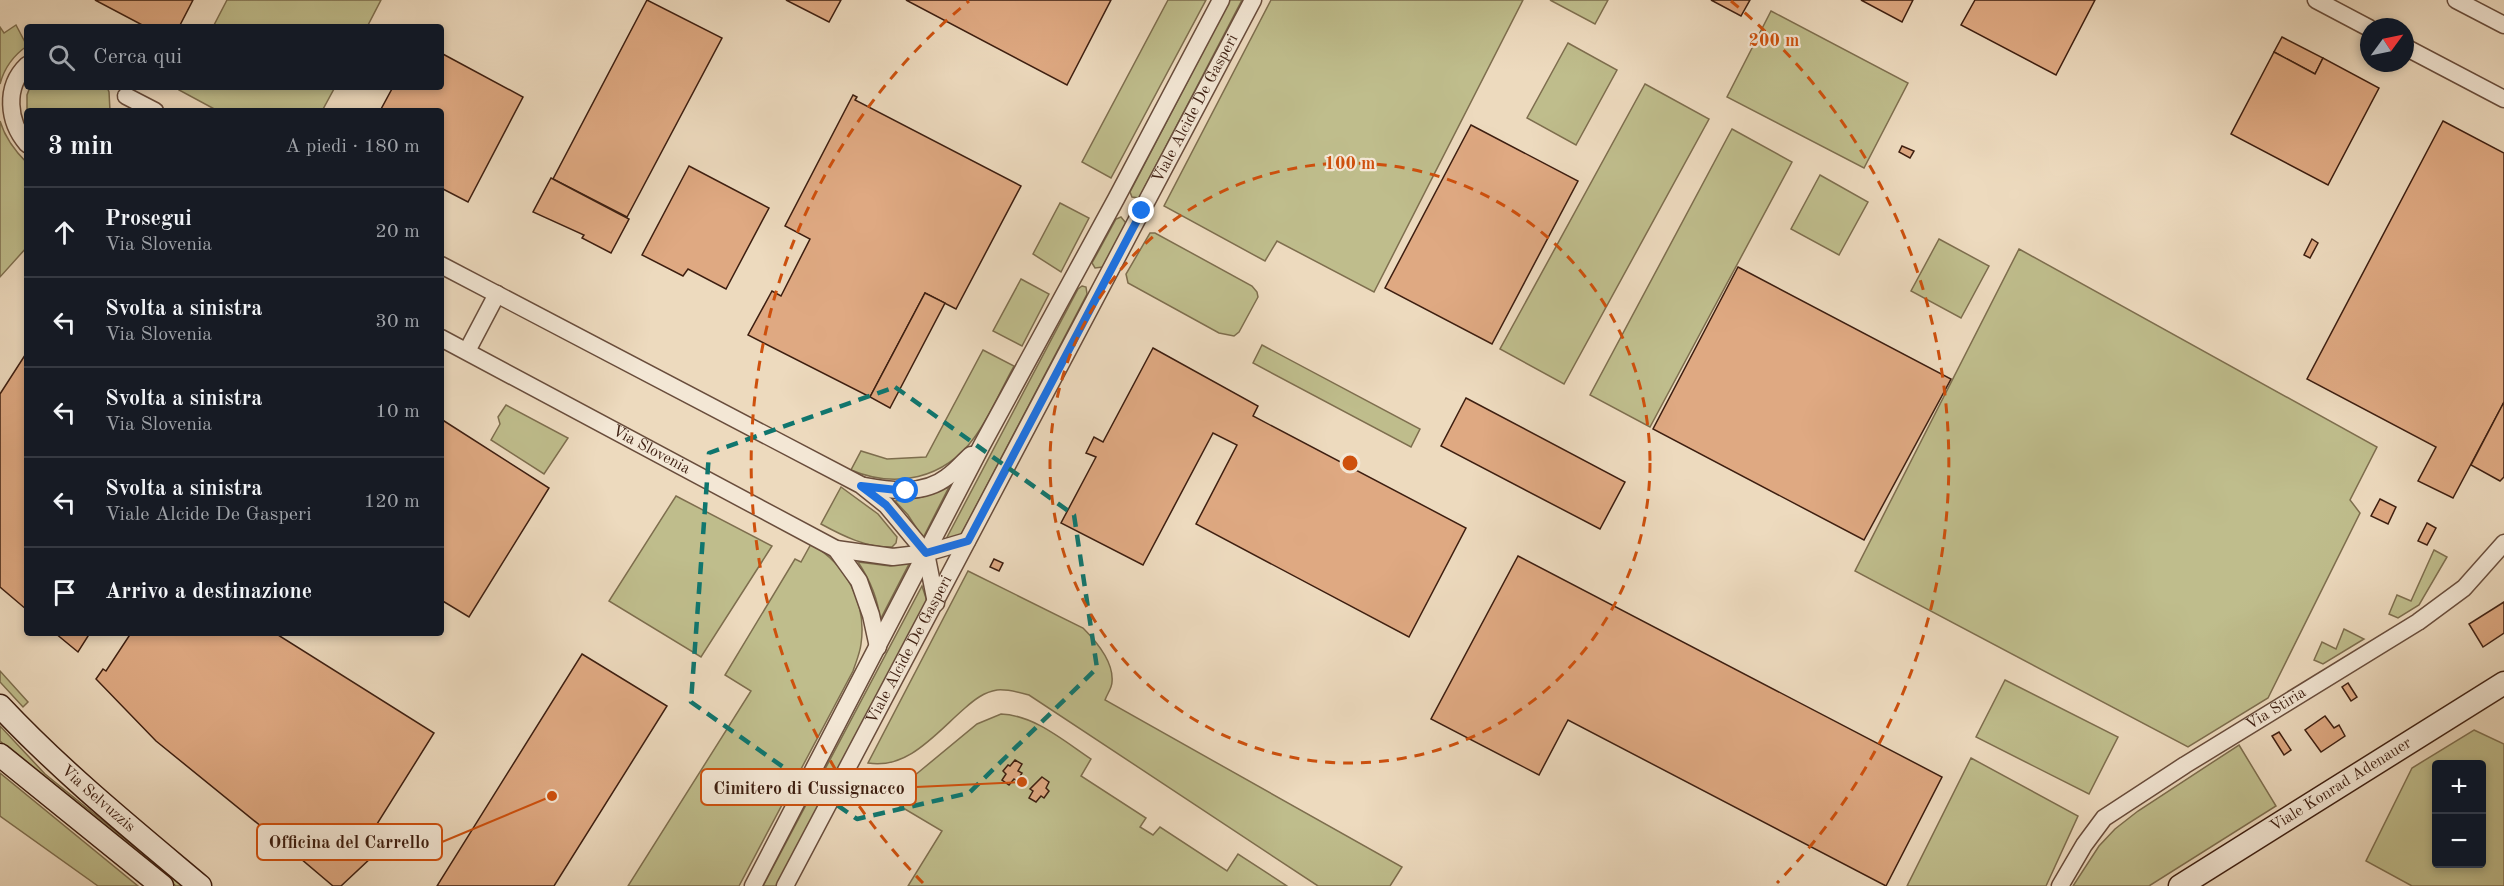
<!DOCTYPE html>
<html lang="it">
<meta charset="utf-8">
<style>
:root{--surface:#171b24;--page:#242831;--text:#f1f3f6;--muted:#9ea1a6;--line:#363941}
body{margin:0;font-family:"Old Standard TT",serif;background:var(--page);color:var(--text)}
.controls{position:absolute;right:18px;bottom:18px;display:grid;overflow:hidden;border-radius:6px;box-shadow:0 3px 9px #0003}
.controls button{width:54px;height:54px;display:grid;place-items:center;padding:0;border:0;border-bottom:2px solid var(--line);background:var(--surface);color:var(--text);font:30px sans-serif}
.compass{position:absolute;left:2360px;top:18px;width:54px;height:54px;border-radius:50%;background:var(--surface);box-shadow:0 3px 9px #0003;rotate:57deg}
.stop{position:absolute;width:18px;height:18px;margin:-14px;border:4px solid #1a73e8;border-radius:50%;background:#fff}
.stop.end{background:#1a73e8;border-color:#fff;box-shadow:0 2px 6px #0008}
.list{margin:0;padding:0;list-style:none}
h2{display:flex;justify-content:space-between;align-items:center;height:78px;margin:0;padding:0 24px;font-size:26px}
h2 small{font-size:20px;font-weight:400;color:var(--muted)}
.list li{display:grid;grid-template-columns:39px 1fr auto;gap:18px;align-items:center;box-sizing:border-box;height:90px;padding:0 24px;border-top:2px solid var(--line)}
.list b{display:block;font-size:22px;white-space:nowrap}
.list p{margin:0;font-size:20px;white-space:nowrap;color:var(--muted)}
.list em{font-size:20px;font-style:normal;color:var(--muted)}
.icon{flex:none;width:33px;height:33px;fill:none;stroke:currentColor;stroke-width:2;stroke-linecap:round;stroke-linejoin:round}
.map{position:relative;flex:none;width:2504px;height:886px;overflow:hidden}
.search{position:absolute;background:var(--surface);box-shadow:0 3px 9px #0003;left:24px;top:24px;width:420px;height:66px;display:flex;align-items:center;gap:15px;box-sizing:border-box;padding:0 21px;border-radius:6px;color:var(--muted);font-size:22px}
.panel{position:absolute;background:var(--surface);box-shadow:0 3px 9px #0003;left:24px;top:108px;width:420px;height:528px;border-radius:6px}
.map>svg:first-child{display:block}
.green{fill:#bfbd8c;stroke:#7e6e4e;stroke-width:1.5;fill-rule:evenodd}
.building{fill:#dfa982;stroke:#3d1e10;stroke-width:1.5}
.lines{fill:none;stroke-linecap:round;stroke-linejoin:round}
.street-casing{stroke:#694d3c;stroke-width:19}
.secondary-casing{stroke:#3d1e10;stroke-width:25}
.street{stroke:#f3e7d5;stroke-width:16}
.secondary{stroke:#f3e7d5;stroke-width:22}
.route{stroke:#1a73e8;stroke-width:8}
.marked{fill:none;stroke:#0f766e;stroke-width:4.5;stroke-dasharray:12 8;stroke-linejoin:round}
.ring{fill:none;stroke:#ce500d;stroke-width:3;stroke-dasharray:10 8}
.labels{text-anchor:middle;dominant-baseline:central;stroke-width:4.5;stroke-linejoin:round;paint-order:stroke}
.street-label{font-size:16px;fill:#3d1e10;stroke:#f3e7d5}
.centre{fill:#ce500d;stroke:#f3e7d5;stroke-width:3}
.ring-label{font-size:18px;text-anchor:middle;font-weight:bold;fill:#ce500d;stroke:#f3e7d5;stroke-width:4.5;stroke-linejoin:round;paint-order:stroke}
.leader{fill:none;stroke:#ce500d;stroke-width:2}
.callout-dot{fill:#ce500d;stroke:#f3e7d5;stroke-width:2}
.callout{fill:#f3e7d5;stroke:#ce500d;stroke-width:2}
.callout-label{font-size:18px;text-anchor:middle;font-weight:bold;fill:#3d1e10}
</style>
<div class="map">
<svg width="2504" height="886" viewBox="0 0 2504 886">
<rect width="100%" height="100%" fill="#eddabe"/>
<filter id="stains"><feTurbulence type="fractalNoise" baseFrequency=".00333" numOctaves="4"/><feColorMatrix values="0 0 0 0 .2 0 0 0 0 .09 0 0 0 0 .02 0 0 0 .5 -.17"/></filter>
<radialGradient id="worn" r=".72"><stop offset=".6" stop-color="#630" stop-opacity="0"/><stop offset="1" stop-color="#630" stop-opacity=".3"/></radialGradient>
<g class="green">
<path d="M227 0H381L367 27H213Z"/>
<path d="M1168 0H1206L1111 178 1082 162Z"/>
<path d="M1230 0H1242L1139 198 1132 197 1130 192Z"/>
<path d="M1271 0H1523L1374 292 1277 241 1265 261 1164 206Z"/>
<path d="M1550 0H1608L1595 24Z"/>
<path d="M1771 11 1908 83 1864 168 1727 97Z"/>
<path d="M16 25 27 46C14 55 4 69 0 84V27L4 33Z"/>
<path d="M1568 43 1617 70 1576 145 1527 118Z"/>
<path d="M1645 84 1709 119 1564 384 1500 349Z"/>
<path d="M30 87H107L109 92 110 111 27 112V95Z"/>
<path d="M181 87H335L322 111H218L179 90Z"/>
<path d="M0 121C5 138 14 150 27 163V247L0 277Z"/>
<path d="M1732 129 1792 162 1650 427 1590 395Z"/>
<path d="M1820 175 1868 202 1839 255 1791 229Z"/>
<path d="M1060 203 1089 218 1061 272 1033 254Z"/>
<path d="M1121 217 1126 223 1103 267 1095 268 1092 263 1116 219Z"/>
<path d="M1150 233H1155L1252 286 1257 292 1258 297 1239 332 1234 336 1219 333 1128 283 1126 274Z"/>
<path d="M1939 239 1989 266 1961 318 1911 291Z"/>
<path d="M2019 249 2377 447 2350 500 2360 513 2268 698 2188 747 1855 571Z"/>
<path d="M1021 279 1049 294 1022 346 993 331Z"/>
<path d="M1082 286 1086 287 1087 294 961 535 945 541 1078 289Z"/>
<path d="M1262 345 1420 429 1411 447 1253 363Z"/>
<path d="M983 350 1014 366C1001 389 990 417 974 438 944 479 896 489 851 470L861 451 887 459 926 457Z"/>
<path d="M506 405 568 438 544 474 491 440 500 424 498 417Z"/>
<path d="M841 487 878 514 897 537 896 543 892 547C867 548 843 536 821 524Z"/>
<path d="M949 487 923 538 908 515 895 501 922 497Z"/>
<path d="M676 496 772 546 701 657 609 601Z"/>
<path d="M811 544C846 564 867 603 861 644 860 653 856 662 853 671L739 886H628L751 691 725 675 795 559 801 562Z"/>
<path d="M2434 550 2447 557 2419 605 2398 618 2389 614 2397 595 2411 601Z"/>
<path d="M858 562 890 566 910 562 880 620C878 598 870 580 858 562Z"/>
<path d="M968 571 1083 628C1097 642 1114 662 1112 682 1112 688 1107 694 1105 700L1402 867 1390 886H1318L1029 695C1018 692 1008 689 997 690 984 692 974 700 965 708 937 732 908 770 868 763Z"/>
<path d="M922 586 927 601 776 886H763Z"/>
<path d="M2344 629 2364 639 2323 664 2314 660 2322 642 2336 649Z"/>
<path d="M0 671 28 702 23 707 0 682Z"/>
<path d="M2005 680 2118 737 2089 794 1976 737Z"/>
<path d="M1001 714C1034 715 1064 741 1091 759L1081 776 1146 818 1140 827 1153 835 1160 827 1227 871 1238 854 1287 886H908L942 831 856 780 883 787 898 786 914 776 977 724Z"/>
<path d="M0 726 45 774 183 886H176L0 741Z"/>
<path d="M2474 730 2504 744V886H2412L2366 861 2412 768ZM2482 764V864H2436V764Z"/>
<path d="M2239 745 2276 806 2149 886H2073L2099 846 2115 829 2138 811Z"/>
<path d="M1971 758 2078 816 2046 886H1907Z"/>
<path d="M0 773 138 886H98L0 816Z"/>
</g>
<g class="building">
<path d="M95 0H193L179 27H146Z"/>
<path d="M647 0 722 38 627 217 553 179Z"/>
<path d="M786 0H841L829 22Z"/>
<path d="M906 0H1111L1067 85Z"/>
<path d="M1711 0H1750L1741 16Z"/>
<path d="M1861 0H1913L1902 22Z"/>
<path d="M1975 0H2095L2056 75 1961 25Z"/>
<path d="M2282 37 2323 58 2315 74 2274 52Z"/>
<path d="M2274 52 2315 74 2323 58 2379 88 2328 185 2231 134Z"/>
<path d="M441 53 523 97 468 202 441 188V111H380L393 87H441Z"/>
<path d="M853 95 857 97 855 100 1021 186 956 309 925 293 870 397 748 335 772 291 781 296 810 239 785 226Z"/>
<path d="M2443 121 2504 153V402L2453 498 2418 481 2436 447 2307 379Z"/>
<path d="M1471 125 1578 181 1492 344 1385 288Z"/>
<path d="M1902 146 1914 151 1910 158 1899 152Z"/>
<path d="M689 166 769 208 726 289 688 269 683 276 642 255Z"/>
<path d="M551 178 629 219 611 253 582 238 584 235 533 212Z"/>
<path d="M2312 239 2318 243 2310 258 2304 255Z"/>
<path d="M1738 267 1951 379 1864 540 1653 429Z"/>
<path d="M925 293 945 303 890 408 870 397Z"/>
<path d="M1153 348 1258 406 1253 416 1466 528 1409 637 1196 524 1237 445 1213 433 1143 565 1061 523 1096 457 1086 453 1094 437 1103 442Z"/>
<path d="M27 352V610L0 587V394Z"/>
<path d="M1466 398 1625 482 1600 529 1441 446Z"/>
<path d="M2504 402V477L2500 481 2471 465Z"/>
<path d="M441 419 549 488 469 617 441 600Z"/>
<path d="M2380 499 2396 507 2388 524 2371 516Z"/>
<path d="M2427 523 2436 528 2427 545 2418 541Z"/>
<path d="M1518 556 1942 777 1886 886 1568 720 1539 775 1431 719Z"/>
<path d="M994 559 1003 563 999 571 990 567Z"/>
<path d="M2504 602V633L2483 647 2469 624Z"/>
<path d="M55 633H90L78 652Z"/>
<path d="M131 633H275L434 733 362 848 341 833 308 853 304 843 297 836 289 849 156 741 96 679 103 669 106 671Z"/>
<path d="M582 654 667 706 554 886H437Z"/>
<path d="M2348 683 2357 697 2351 701 2342 687Z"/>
<path d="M2325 716 2334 728 2339 725 2345 736 2321 752 2305 730Z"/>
<path d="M2279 732 2291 750 2284 755 2272 736Z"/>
<path d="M1015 760 1022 764 1018 771 1022 773 1017 781 1014 779 1009 785 1002 780 1006 774 1003 771 1008 765 1010 766Z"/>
<path d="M1042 777 1049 782 1046 788 1049 791 1044 798 1041 796 1036 802 1029 798 1033 791 1030 789Z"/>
<path d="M341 833 374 855 341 886H333L300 858Z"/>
</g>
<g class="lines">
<defs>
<g id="street">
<path d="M2316 0 2369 28"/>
<path d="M2456 0 2504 25"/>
<path d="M2405 47 2504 99"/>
<path d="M27 65C4 87 8 122 27 144"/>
<path d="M126 96 155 111"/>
<path d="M441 265 861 485 886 505 926 553 936 603"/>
<path id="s1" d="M441 338 836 549 893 557 926 553 967 541"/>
<path d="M467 351 497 294"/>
<path d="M865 486C891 491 924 495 947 477 956 471 963 462 971 455"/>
<path d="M836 549 859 581 871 615 878 647"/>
<path d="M753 886 982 445 1116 199 1221 0"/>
<path id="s2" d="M785 886 1253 0"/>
<path id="s3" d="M2060 886 2084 845 2104 818 2185 765 2418 622 2464 588 2504 543"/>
</g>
<g id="secondary">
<path id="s4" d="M0 706C62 772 131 828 200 886"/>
<path d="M0 755 162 886"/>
<path id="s5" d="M2180 886 2504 683"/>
</g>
</defs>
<use href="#street" class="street-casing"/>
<use href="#secondary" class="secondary-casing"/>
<use href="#street" class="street"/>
<use href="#secondary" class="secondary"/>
</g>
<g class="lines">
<path class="route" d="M906 491 861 486 886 505 926 553 968 541 1142 211"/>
</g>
<path class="marked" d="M895 387 1074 515 1097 668 969 793 857 819 691 702 709 453Z"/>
<g class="ring">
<circle cx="1350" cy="463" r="300"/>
<path d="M923 883A599 599 0 0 1 969 1M1731 1A599 599 0 0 1 1777 883"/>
</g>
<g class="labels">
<g class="street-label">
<text stroke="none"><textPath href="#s2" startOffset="879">Viale Alcide De Gasperi</textPath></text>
<text stroke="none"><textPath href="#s1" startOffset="238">Via Slovenia</textPath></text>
<text stroke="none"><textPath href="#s2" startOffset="267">Viale Alcide De Gasperi</textPath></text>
<text stroke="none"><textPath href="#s3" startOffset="285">Via Stiria</textPath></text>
<text stroke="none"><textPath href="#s5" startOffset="190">Viale Konrad Adenauer</textPath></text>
<text stroke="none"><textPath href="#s4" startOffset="135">Via Selvuzzis</textPath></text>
</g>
</g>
<circle cx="1350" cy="463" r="9" class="centre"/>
<g class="ring-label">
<text x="1774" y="46">200 m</text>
<text x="1350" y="169">100 m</text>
</g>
<path class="leader" d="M1022 782L916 787M552 796L442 842"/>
<g class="callout-dot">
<circle cx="1022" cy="782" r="6"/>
<circle cx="552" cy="796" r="6"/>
</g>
<g class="callout">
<rect x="701" y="769" width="215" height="36" rx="6"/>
<rect x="257" y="824" width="185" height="36" rx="6"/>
</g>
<g class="callout-label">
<text x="809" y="794">Cimitero di Cussignacco</text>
<text x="349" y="848">Officina del Carrello</text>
</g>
<rect width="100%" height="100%" filter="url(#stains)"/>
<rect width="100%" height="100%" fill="url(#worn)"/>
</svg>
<div class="controls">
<button>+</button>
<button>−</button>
</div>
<svg class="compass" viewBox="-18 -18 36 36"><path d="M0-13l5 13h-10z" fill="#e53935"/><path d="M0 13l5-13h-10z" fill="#9ea1a6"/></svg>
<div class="stop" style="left:906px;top:491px"></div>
<div class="stop end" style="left:1142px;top:211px"></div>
<div class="search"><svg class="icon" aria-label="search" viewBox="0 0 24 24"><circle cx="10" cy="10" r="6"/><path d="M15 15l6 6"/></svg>Cerca qui</div>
<section class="panel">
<h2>3 min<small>A piedi · 180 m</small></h2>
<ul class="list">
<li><svg class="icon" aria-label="ahead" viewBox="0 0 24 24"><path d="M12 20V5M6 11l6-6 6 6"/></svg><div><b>Prosegui</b><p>Via Slovenia</p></div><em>20 m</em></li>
<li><svg class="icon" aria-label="left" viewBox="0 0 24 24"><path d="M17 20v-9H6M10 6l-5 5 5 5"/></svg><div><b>Svolta a sinistra</b><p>Via Slovenia</p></div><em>30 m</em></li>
<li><svg class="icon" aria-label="left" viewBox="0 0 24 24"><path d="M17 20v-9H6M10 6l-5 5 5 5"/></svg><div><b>Svolta a sinistra</b><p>Via Slovenia</p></div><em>10 m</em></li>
<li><svg class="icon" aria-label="left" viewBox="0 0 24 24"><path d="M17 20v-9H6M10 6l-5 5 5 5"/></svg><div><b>Svolta a sinistra</b><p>Viale Alcide De Gasperi</p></div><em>120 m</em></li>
<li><svg class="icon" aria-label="arrive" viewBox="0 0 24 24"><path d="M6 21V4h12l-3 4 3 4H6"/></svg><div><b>Arrivo a destinazione</b></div></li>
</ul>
</section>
</div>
